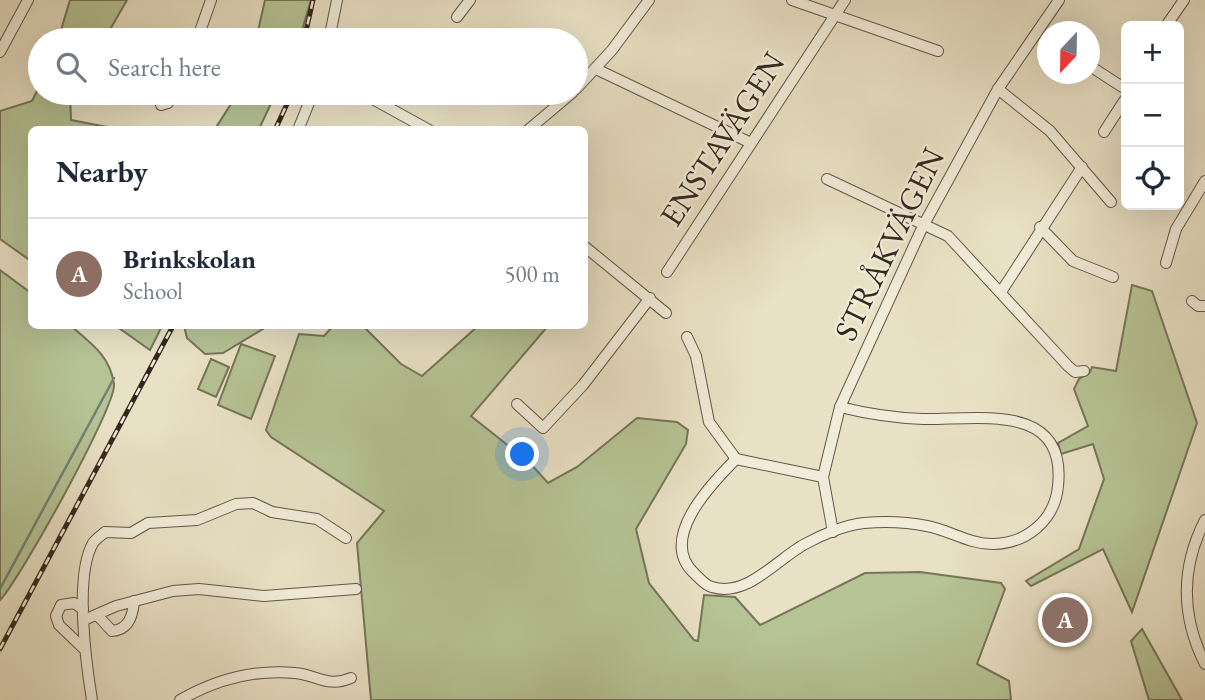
<!DOCTYPE html>
<meta charset="utf-8">
<style>
:root{--surface:#fff;--page:#f6f6f7;--text:#1f2937;--muted:#747a83;--line:#e0e1e3;--accent:#8f2418}
body{margin:0;font-family:"EB Garamond",serif;background:var(--page);color:var(--text)}
.controls{position:absolute;right:21px;top:21px;display:grid;overflow:hidden;border-radius:10px;box-shadow:0 7px 28px #0002}
.controls button{width:63px;height:63px;display:grid;place-items:center;padding:0;border:0;border-bottom:2px solid var(--line);background:var(--surface);color:var(--text);font:35px sans-serif}
.compass{position:absolute;left:1037px;top:21px;width:63px;height:63px;border-radius:50%;background:var(--surface);box-shadow:0 7px 28px #0002;rotate:202deg}
.you{position:absolute;left:523px;top:455px;width:24px;height:24px;margin:-18px;border:5px solid #fff;border-radius:50%;background:#1a73e8;box-shadow:0 0 0 10px #1a73e833}
.badge{display:grid;place-items:center;width:46px;height:46px;border-radius:50%;background:var(--accent);color:#fff;font-size:23px;font-weight:700}
.pin{position:absolute;translate:-50% -50%;border:4px solid #fff;box-shadow:0 2px 7px #0006}
.list{margin:0;padding:0;list-style:none}
h2{display:flex;justify-content:space-between;align-items:center;height:91px;margin:0;padding:0 28px;font-size:30px}
h2 small{font-size:23px;font-weight:400;color:var(--muted)}
.list li{display:grid;grid-template-columns:46px 1fr auto;gap:21px;align-items:center;box-sizing:border-box;height:112px;padding:0 28px;border-top:2px solid var(--line)}
.list b{display:block;font-size:26px;white-space:nowrap}
.list p{margin:0;font-size:23px;white-space:nowrap;color:var(--muted)}
.list em{font-size:23px;font-style:normal;color:var(--muted)}
.icon{flex:none;width:38px;height:38px;fill:none;stroke:currentColor;stroke-width:2;stroke-linecap:round;stroke-linejoin:round}
.map{position:relative;flex:none;width:1205px;height:700px;overflow:hidden}
.search{position:absolute;background:var(--surface);box-shadow:0 7px 28px #0002;left:28px;top:28px;width:560px;height:77px;display:flex;align-items:center;gap:18px;box-sizing:border-box;padding:0 24px;border-radius:38px;color:var(--muted);font-size:26px}
.panel{position:absolute;background:var(--surface);box-shadow:0 7px 28px #0002;left:28px;top:126px;width:560px;height:203px;border-radius:10px}
.map>svg:first-child{display:block}
.green{fill:#b6c395;stroke:#767558;stroke-width:2}
.lines{fill:none;stroke-linecap:round;stroke-linejoin:round}
.stream{stroke:#718274;stroke-width:2.5}
.minor-casing{stroke:#635646;stroke-width:12}
.minor{stroke:#f1ecd9;stroke-width:10}
.rail-casing{stroke:#36271c;stroke-width:5}
.rail{stroke:#f1ecd9;stroke-width:2.5;stroke-dasharray:8;stroke-linecap:butt}
.labels{text-anchor:middle;dominant-baseline:central;stroke-width:5;stroke-linejoin:round;paint-order:stroke}
.street-label{font-size:32px;fill:#36271c;stroke:#f1ecd9}
</style>
<div class="map">
<svg width="1205" height="700" viewBox="0 0 1205 700">
<rect width="100%" height="100%" fill="#e9e1c5"/>
<filter id="stains"><feTurbulence type="fractalNoise" baseFrequency=".00286" numOctaves="4"/><feColorMatrix values="0 0 0 0 .2 0 0 0 0 .09 0 0 0 0 .02 0 0 0 .5 -.17"/></filter>
<radialGradient id="worn" r=".72"><stop offset=".6" stop-color="#630" stop-opacity="0"/><stop offset="1" stop-color="#630" stop-opacity=".3"/></radialGradient>
<g class="green">
<path d="M70 0H127L104 40H58Z"/>
<path d="M265 0H311L299 40H256Z"/>
<path d="M40 85V93H70L71 120 117 129 32 130 31 261 0 239V111L32 101Z"/>
<path d="M238 93H276L259 129H215Z"/>
<path d="M0 270 31 293 32 326H71C91 343 110 356 114 384 117 405 19 581 0 600Z"/>
<path d="M1132 285 1152 291 1197 423 1132 612 1103 549 1031 586 1026 581 1079 549 1104 479 1093 444 1061 454 1058 443 1088 426 1074 389 1079 379 1090 372 1092 367 1116 371Z"/>
<path d="M116 326H162L150 350Z"/>
<path d="M184 326H268L223 353 205 354 187 338Z"/>
<path d="M333 326H363L401 364 422 376 478 326H548L471 416 529 462 548 483 577 467 637 418 677 422 688 430 686 444 636 529 649 583 694 640 698 641 704 595 735 597 760 625 865 573 920 572 1001 583 1005 589 977 664 1009 681 1011 700H371L357 543 384 511 271 437 266 430 299 334 324 336Z"/>
<path d="M241 344 275 356 251 419 218 405Z"/>
<path d="M211 359 229 367 216 397 198 389Z"/>
<path d="M1142 629 1182 700H1149L1131 641Z"/>
</g>
<g class="lines">
<path class="stream" d="M0 589 114 378"/>
<defs>
<g id="minor">
<path d="M792 0 938 51"/>
<path d="M457 17 470 0"/>
<path d="M1166 26 1184 0"/>
<path d="M197 40 211 0"/>
<path d="M329 40 337 0"/>
<path d="M0 52 28 0"/>
<path d="M1090 66 1124 88"/>
<path d="M596 69 751 143"/>
<path d="M576 89 612 50 649 0"/>
<path d="M998 89 1050 131 1111 202"/>
<path d="M362 93 429 130"/>
<path d="M161 105 168 103 174 93"/>
<path d="M298 130 313 93"/>
<path d="M528 130 572 93"/>
<path d="M1104 132 1126 98"/>
<path d="M827 179 948 236 1068 366 1075 372 1084 371"/>
<path d="M1040 227 1073 261 1113 277"/>
<path d="M584 246 666 313"/>
<path d="M1166 263 1176 229 1205 181"/>
<path d="M667 272 845 0"/>
<path d="M1001 292 1082 167"/>
<path d="M1192 301 1198 306H1205"/>
<path d="M687 337 696 356 709 422 736 459"/>
<path d="M517 404 543 428 583 385 650 298"/>
<path d="M736 459C710 485 657 540 695 574 699 578 706 586 712 587 747 598 777 559 805 544 821 535 845 525 864 523 885 521 907 522 927 526 949 530 971 545 994 544 1027 543 1055 520 1058 486 1067 401 976 420 923 419 894 418 868 414 840 407"/>
<path d="M736 459 823 477"/>
<path d="M1205 520C1180 569 1181 616 1205 664"/>
<path d="M833 532 823 477 840 407 923 226 998 89 1059 0"/>
<path d="M83 609 74 603 61 605 56 616 59 625 83 648"/>
<path d="M98 616 112 631C129 630 133 615 134 601"/>
<path d="M84 620 116 606 173 591 199 589 264 596 356 589"/>
<path d="M92 700C86 663 74 576 93 543 96 539 102 535 105 532L131 533 148 523 197 520 236 504 253 503 272 512 317 519 346 538"/>
<path d="M180 700C215 680 254 669 295 673 317 675 328 688 351 678"/>
</g>
</defs>
<use href="#minor" class="minor-casing"/>
<use href="#minor" class="minor"/>
<defs>
<g id="rail">
<path d="M304 40 313 0"/>
<path d="M275 130 292 93"/>
<path d="M0 649 173 326"/>
</g>
</defs>
<use href="#rail" class="rail-casing"/>
<use href="#rail" class="rail"/>
</g>
<g class="labels">
<g class="street-label">
<text transform="translate(722 139) rotate(-57)">ENSTAVÄGEN</text>
<text transform="translate(889 244) rotate(-64)">STRÅKVÄGEN</text>
</g>
</g>
<rect width="100%" height="100%" filter="url(#stains)"/>
<rect width="100%" height="100%" fill="url(#worn)"/>
</svg>
<div class="controls">
<button>+</button>
<button>−</button>
<button><svg class="icon" aria-label="locate" viewBox="0 0 24 24"><circle cx="12" cy="12" r="6"/><path d="M12 2v4M12 18v4M2 12h4M18 12h4"/></svg></button>
</div>
<svg class="compass" viewBox="-18 -18 36 36"><path d="M0-13l5 13h-10z" fill="#e53935"/><path d="M0 13l5-13h-10z" fill="#747a83"/></svg>
<div class="you"></div>
<div class="pin badge" style="left:1065px;top:620px;background:#8d6e63">A</div>
<div class="search"><svg class="icon" aria-label="search" viewBox="0 0 24 24"><circle cx="10" cy="10" r="6"/><path d="M15 15l6 6"/></svg>Search here</div>
<section class="panel">
<h2>Nearby<small></small></h2>
<ul class="list">
<li><span class="badge" style="background:#8d6e63">A</span><div><b>Brinkskolan</b><p>School</p></div><em>500 m</em></li>
</ul>
</section>
</div>
